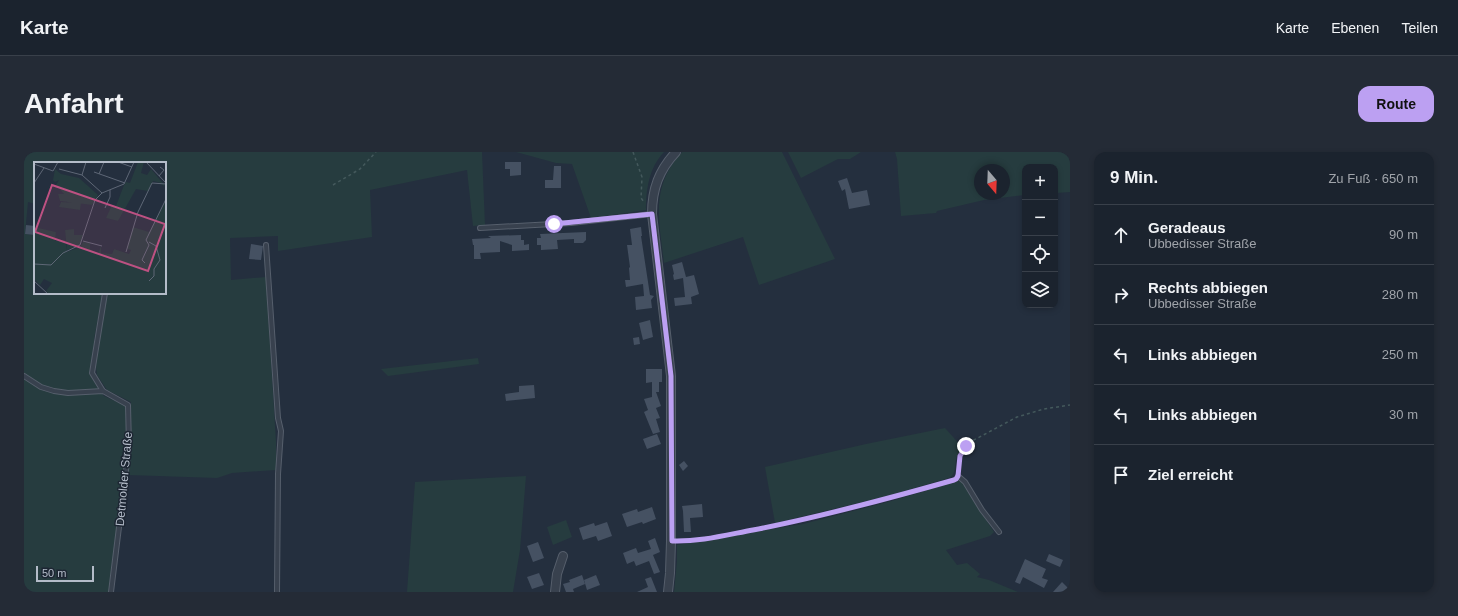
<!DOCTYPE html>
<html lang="de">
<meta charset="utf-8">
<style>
:root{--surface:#1b232e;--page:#242b36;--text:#f1f3f6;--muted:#a0a4aa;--line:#39404a;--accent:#bca0f2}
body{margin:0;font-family:Helvetica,sans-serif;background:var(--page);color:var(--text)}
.controls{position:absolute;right:12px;top:12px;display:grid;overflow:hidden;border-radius:8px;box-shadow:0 2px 6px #0003}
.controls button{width:36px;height:36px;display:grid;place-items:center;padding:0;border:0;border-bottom:1px solid var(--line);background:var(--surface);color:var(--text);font:20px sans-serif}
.compass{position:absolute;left:950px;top:12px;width:36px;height:36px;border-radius:50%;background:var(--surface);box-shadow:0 2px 6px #0003;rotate:161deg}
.scale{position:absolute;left:12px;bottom:10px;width:58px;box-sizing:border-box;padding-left:4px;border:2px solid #b4bcc9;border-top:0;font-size:11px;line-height:14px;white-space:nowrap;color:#b4bcc9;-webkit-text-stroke:3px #1d2633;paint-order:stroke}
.stop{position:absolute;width:12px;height:12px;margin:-9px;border:3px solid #bca0f2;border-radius:50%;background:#fff}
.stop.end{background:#bca0f2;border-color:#fff;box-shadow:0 1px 4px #0008}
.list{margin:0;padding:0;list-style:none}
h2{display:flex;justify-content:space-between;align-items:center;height:52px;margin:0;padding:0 16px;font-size:17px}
h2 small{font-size:13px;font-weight:400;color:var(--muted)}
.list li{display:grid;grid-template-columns:26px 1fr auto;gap:12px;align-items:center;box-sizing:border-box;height:60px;padding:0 16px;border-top:1px solid var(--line)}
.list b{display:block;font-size:15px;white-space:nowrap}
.list p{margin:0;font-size:13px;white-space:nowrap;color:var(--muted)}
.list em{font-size:13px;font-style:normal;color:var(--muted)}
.icon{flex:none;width:22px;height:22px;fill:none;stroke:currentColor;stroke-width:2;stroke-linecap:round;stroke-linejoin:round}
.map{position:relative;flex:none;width:1046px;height:440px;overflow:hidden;border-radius:12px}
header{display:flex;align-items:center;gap:24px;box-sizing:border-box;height:56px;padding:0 20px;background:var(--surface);border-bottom:1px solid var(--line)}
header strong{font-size:19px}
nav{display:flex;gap:22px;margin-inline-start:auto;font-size:14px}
.intro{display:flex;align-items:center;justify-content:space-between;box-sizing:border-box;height:96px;padding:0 24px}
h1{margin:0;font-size:28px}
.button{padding:10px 18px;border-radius:12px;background:var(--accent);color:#111;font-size:14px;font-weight:700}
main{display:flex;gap:24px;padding:0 24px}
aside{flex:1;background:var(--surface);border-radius:12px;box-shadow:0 2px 6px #0003}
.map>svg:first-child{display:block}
.green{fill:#263c3f;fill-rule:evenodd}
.building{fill:#455162}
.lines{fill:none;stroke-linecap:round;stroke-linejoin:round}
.lane-casing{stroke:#565f6c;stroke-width:6}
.street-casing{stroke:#565f6c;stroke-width:10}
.path{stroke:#44595c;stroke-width:1.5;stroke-dasharray:3 3;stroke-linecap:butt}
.lane{stroke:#38414e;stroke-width:4}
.street{stroke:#38414e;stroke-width:8}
.route{stroke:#bca0f2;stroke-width:5}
.labels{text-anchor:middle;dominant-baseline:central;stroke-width:3;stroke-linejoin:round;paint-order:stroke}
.street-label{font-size:12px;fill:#b4bcc9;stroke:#1d2633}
.inset-road{fill:none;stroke:#5e6776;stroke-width:1}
.view{fill:#bd5182;fill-opacity:0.15;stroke:#bd5182;stroke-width:2}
.inset-edge{fill:none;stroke:#b4bcc9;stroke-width:2}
</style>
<header>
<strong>Karte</strong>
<nav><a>Karte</a><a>Ebenen</a><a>Teilen</a></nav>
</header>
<div class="intro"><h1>Anfahrt</h1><a class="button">Route</a></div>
<main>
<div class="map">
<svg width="1046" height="440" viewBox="0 0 1046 440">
<rect width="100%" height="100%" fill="#242f3e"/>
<g class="green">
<path d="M0 0H458L461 73 449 74 443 18 346 38 348 85 254 99V84L206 86 207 128 242 125 252 290V318L208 321 193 326 104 323 107 295V250L83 238 73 223 72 215 74 191 83 141H141V11H11V52L4 50 1 82 11 83V141H79L70 187 71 190 66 222 74 237 80 244 102 254V294L85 440H0Z"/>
<path d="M492 0H640C625 16 622 37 622 58L567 66 548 12 532 11Z"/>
<path d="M658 0H758L811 107 735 133 719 85 640 111C635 68 626 35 658 0Z"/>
<path d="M764 0H837L826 7H814L777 26Z"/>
<path d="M871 0H1046V40L1031 41V15H1001V43L960 48 913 59 912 61 877 64 873 7ZM956 18H980V42H956Z"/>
<path d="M454 206 455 212 364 224 357 217Z"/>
<path d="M921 276 938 295C937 298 935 301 933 304 930 312 933 322 925 326L863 344 751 371 741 315 842 292Z"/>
<path d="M502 324 496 398 489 440H383L391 330Z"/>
<path d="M935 329 938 331 970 380 966 384 922 398 933 413 943 411 956 422 953 425 965 428 994 440H650L653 409V393L779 372 864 350Z"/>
<path d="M542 368 548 385 529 393 523 375Z"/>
</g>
<g class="building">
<path d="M481 10H497V23L486 24V17H481Z"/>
<path d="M530 14H537V36H521V28H529Z"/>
<path d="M823 26 828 41 843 38 846 53 825 57 821 37 818 39 814 29Z"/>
<path d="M2 73 11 74V83L1 82Z"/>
<path d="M617 75 618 84H617L626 143 630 144 627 148 628 156 612 158 611 145 620 144 619 132 602 135 601 128H606L605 116 606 115 603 93H608L606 77Z"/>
<path d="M562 80V88L559 91H550V87L533 88 534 97 517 98V93H513V86H517L516 82Z"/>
<path d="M497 83V88H500V93L505 92V98L488 99V93L476 89V100L456 101 457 107H450V93H449L448 87 467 86 464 84Z"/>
<path d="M227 92 239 94 237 108 225 107Z"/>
<path d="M658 110 662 125 670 123 675 142 667 145 668 152 651 154 650 146 661 145 659 126 650 128 649 123 650 122 648 113Z"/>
<path d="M626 168 629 185 619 188 615 171Z"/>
<path d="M615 185 616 192 610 193 609 186Z"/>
<path d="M622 217H638V230H635V240H632L637 254 632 256 636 266 632 267 636 280 629 282 620 260 624 258 620 247 628 245V230L622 231Z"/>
<path d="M510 233 511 246 482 249 481 242 495 240V234Z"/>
<path d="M633 282 637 292 623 297 619 287Z"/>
<path d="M660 309 664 314 659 319 655 313Z"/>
<path d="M678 352 679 365 666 366 667 380H660L659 359 658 354Z"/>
<path d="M628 355 632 367 619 372 618 370 603 375 598 362 613 357 614 360Z"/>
<path d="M583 370 588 384 574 389 572 384 559 388 555 376 570 371 571 374Z"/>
<path d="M631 386 636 400 629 403 636 420 630 422 625 409 612 414 610 409 603 412 599 401 612 396 614 401 627 397 624 389Z"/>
<path d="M514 390 520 406 509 410 503 394Z"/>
<path d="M1025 402 1039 408 1036 415 1022 409Z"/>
<path d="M1001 407 1022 417 1018 426 1024 428 1020 436 999 425 996 432 991 430Z"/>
<path d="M515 421 520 433 508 437 503 425Z"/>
<path d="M558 423 561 432 549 437 550 440H542L539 432 546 430 545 428Z"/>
<path d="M572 423 576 433 563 438 560 428Z"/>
<path d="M627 425 633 440H613L624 435 621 427Z"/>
<path d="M1038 430 1046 438V440H1029Z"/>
</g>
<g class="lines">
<defs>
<g id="lane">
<path d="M456 76 547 71 628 62"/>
<path d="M242 93 254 266 257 279 254 322 253 440"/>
<path d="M0 224 17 235 30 239 44 241 79 239 104 253 105 294 87 440"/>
<path d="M79 239 68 221 81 141"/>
<path d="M934 324 941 330 958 358 975 380"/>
</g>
<g id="street">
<path d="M531 440 533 422 539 404"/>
<path d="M644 440 646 421 647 389V224L628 62C628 37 635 18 652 0"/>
</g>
</defs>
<use href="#lane" class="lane-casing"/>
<use href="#street" class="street-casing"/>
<g class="path">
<path d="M609 0 618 25 617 46 620 50"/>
<path d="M309 33 336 17 352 0"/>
<path d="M935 319 936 303 938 299 948 289 993 265 1020 257 1046 253"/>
<path d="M654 389C679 389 704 382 729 378 797 365 863 347 929 328"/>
</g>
<use href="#lane" class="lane"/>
<use href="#street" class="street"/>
</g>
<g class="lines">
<path class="route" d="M530 72 628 62 647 224 648 389C675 390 702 383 729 378 797 365 863 347 930 328L932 327 934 324 936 304 942 294"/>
</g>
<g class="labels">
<g class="street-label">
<text transform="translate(100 327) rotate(-85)">Detmolder Straße</text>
</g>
</g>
<g transform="translate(10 10)">
<rect width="132" height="132" fill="#242f3e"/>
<path d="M104 0H110L107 11 113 13 117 7 132 25 125 21H127L119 19 114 29 102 27 84 59 72 56 78 43 82 44 90 23 92 20 96 21ZM21 7 27 12 45 16 64 33 58 43 26 39 24 32H30L22 23 25 18 21 20 19 18ZM132 38V132H15L12 129 18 121 10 117 6 123 0 117V65L22 70 21 79 31 78 33 89 17 102 30 91 46 85 49 80 56 81V87L64 92 67 84V91L78 92 80 87 95 92 97 88 93 87 99 65 115 70ZM27 40 47 41 46 48 25 45ZM40 67V73H49L46 83 33 88 31 68Z" fill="#263c3f"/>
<path class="inset-road" d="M84 0 98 5M112 0 132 21M0 2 19 9 24 0M25 7 48 13 68 31M60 10 91 21M65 12 70 0M48 13 52 0M125 14 130 8 126 5M0 21 10 6M71 46 76 35V28M49 79 68 84M115 80 122 84 126 98 120 107V114L115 119M92 90 104 50 118 21 132 22M111 101 108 98 115 83 112 78 132 37M0 102 17 103 29 91 46 83 61 38 68 31 90 22 100 0M0 119 14 132"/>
<path class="view" d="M18 23 131 62 114 109 1 70Z"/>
<rect width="132" height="132" class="inset-edge"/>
</g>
</svg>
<div class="controls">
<button>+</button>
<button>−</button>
<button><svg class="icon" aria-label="locate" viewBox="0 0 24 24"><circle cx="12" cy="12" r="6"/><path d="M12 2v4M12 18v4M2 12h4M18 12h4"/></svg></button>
<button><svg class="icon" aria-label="layers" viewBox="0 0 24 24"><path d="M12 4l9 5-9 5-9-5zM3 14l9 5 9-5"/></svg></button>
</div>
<svg class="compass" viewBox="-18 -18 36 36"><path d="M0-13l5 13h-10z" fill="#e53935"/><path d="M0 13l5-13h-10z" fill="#a0a4aa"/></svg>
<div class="scale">50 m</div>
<div class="stop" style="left:530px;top:72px"></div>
<div class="stop end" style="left:942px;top:294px"></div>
</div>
<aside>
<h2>9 Min.<small>Zu Fuß · 650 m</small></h2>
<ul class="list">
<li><svg class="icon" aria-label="ahead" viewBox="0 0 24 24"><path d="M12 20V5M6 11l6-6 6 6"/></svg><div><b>Geradeaus</b><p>Ubbedisser Straße</p></div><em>90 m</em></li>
<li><svg class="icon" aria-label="right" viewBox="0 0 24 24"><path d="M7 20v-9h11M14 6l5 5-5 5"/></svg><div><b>Rechts abbiegen</b><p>Ubbedisser Straße</p></div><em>280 m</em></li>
<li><svg class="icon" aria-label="left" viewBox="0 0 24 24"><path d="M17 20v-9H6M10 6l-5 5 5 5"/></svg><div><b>Links abbiegen</b></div><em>250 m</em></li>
<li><svg class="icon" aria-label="left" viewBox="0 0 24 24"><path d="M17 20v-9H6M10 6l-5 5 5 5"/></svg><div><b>Links abbiegen</b></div><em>30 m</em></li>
<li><svg class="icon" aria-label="arrive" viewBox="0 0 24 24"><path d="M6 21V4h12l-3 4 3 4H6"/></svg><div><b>Ziel erreicht</b></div></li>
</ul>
</aside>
</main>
